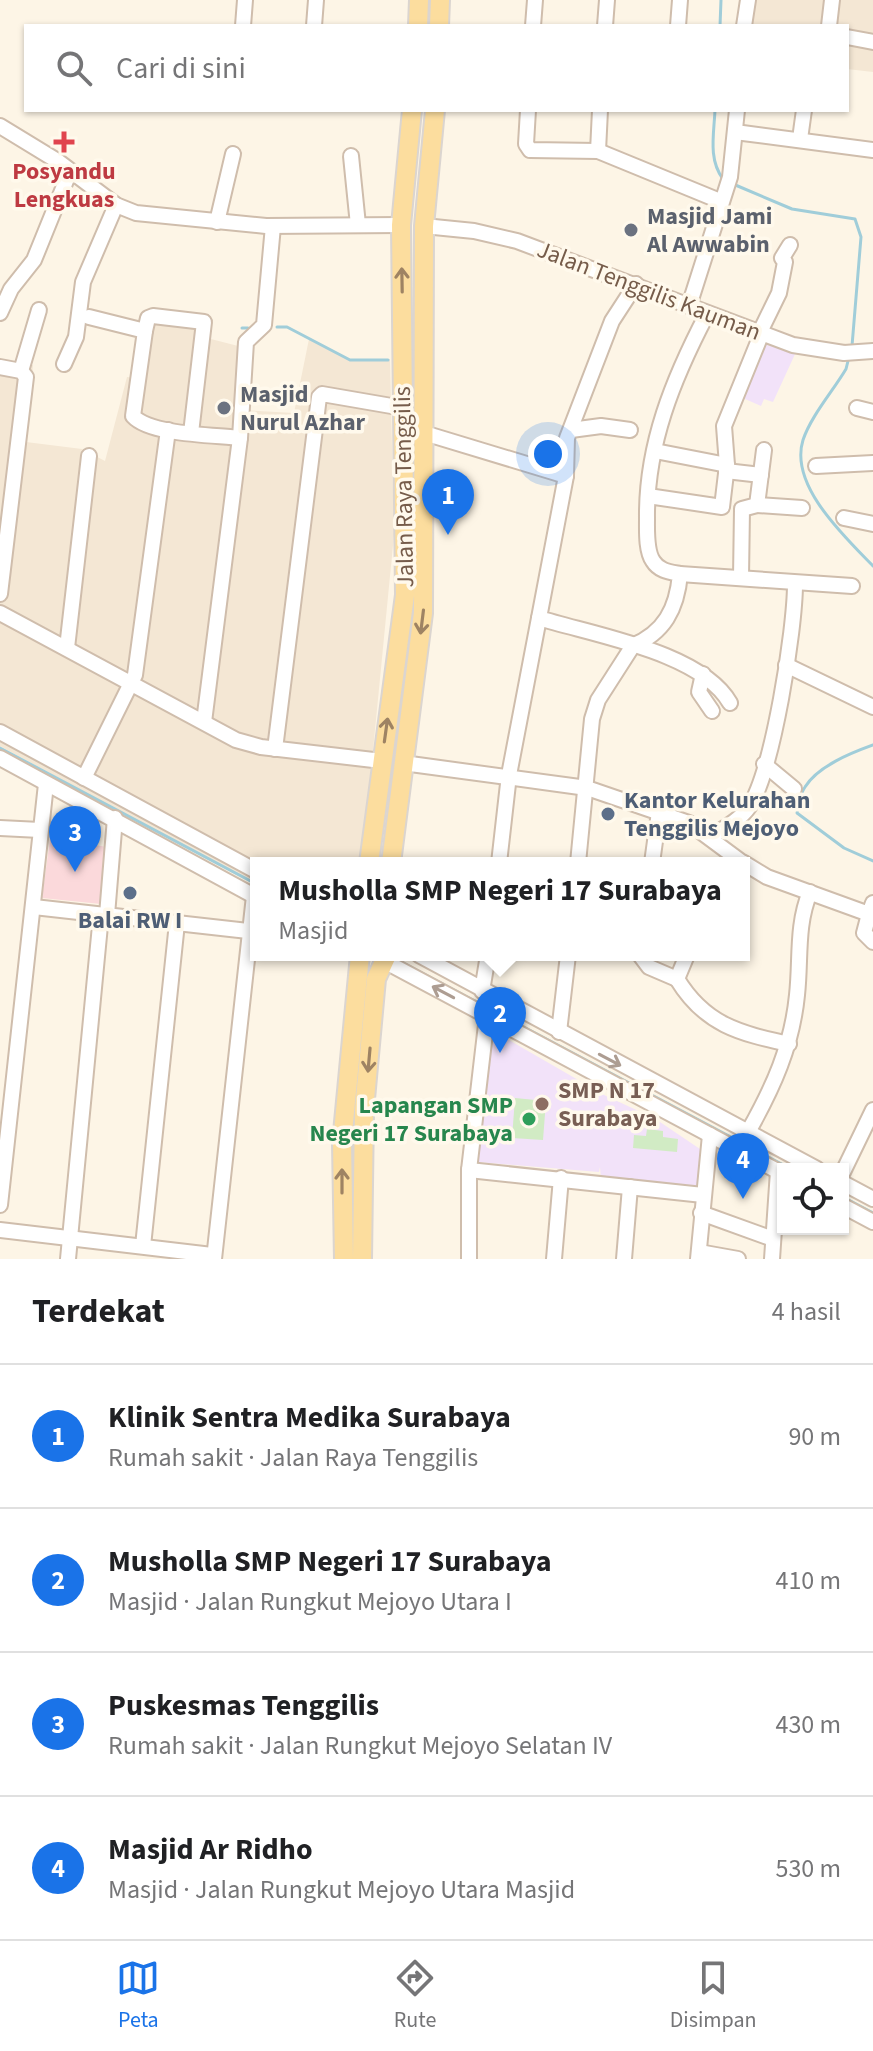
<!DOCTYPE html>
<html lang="id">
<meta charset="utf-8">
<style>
:root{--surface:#fff;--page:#f2f2f2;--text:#202124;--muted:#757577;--line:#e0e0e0;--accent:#1a73e8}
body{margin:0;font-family:"Source Sans 3",sans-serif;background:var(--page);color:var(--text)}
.controls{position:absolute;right:24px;bottom:24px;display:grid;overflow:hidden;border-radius:0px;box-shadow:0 2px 6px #0004}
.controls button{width:72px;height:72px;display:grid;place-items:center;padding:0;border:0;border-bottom:2px solid var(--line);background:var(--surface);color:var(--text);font:40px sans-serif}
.you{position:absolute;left:548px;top:454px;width:28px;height:28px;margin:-20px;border:6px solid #fff;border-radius:50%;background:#1a73e8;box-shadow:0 0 0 12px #1a73e833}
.badge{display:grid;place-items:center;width:52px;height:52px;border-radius:50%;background:var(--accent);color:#fff;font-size:26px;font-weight:700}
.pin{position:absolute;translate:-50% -66px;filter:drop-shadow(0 2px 4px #0008)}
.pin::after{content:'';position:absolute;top:42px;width:28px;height:24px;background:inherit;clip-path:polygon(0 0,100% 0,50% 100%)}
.popup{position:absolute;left:250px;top:857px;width:500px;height:104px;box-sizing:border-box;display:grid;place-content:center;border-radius:0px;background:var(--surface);filter:drop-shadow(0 2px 6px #0005);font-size:26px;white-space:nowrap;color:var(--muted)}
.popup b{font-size:30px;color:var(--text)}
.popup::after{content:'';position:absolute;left:50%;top:100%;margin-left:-16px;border:16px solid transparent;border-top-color:var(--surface)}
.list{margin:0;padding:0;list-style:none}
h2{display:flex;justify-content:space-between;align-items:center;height:104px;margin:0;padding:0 32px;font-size:34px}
h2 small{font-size:26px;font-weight:400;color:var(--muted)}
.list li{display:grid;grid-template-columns:52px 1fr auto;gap:24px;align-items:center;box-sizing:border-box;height:144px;padding:0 32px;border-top:2px solid var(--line)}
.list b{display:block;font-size:30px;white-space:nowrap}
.list p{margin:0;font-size:26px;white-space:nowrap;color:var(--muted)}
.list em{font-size:26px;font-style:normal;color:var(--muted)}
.icon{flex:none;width:44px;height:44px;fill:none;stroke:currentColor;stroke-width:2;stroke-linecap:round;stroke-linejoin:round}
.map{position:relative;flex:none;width:873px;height:1259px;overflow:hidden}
.search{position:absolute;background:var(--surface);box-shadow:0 2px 6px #0004;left:24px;right:24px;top:24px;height:88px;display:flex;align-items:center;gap:20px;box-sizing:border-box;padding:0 28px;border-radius:0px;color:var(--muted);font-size:30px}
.sheet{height:680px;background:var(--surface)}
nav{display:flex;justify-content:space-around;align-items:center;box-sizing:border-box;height:112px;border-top:2px solid var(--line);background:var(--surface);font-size:22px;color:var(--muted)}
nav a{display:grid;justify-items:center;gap:4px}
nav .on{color:var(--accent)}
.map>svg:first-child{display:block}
.residential{fill:#f4e7d4}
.education{fill:#f2e2f9}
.medical{fill:#fbd9db}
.green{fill:#d1ebc4}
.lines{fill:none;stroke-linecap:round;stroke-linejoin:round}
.stream{stroke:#a0cdd9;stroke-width:3}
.minor-casing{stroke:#cfbdac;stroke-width:18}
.major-casing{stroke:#dbd5d0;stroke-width:22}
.minor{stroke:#fff;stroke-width:14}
.major{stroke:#fcdd9e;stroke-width:18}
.oneway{stroke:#9e8363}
.oneway2{stroke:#ad9d92}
.health-dot{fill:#e0444e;stroke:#fff9ec;stroke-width:3}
.worship-dot{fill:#6b7280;stroke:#fff9ec;stroke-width:3}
.service-dot{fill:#5c6f8a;stroke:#fff9ec;stroke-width:3}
.education-dot{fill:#8d6e63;stroke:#fff9ec;stroke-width:3}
.leisure-dot{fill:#2e9e5b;stroke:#fff9ec;stroke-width:3}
.labels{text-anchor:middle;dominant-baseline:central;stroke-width:7;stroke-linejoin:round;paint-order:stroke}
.health-label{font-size:24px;font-weight:bold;fill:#be3a42;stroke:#fff9ec}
.worship-label{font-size:24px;font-weight:bold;fill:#5b616d;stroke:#fff9ec;text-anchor:start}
.street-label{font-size:24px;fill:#765c4a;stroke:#fff9ec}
.service-label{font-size:24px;font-weight:bold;fill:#4e5e75;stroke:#fff9ec;text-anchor:start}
.education-label{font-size:24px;font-weight:bold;fill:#785e54;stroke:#fff9ec;text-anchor:start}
.leisure-label{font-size:24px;font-weight:bold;fill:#27864d;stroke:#fff9ec;text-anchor:end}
</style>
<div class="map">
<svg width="873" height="1259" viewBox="0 0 873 1259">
<rect width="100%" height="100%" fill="#fdf5e6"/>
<g class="residential">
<path d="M751 0H873V72L847 69V26H748Z"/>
<path d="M179 310 206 316 207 338 242 347 241 410 294 413 309 339 348 359H390L394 535 362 863H256V885L0 746V360L33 365 26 442 82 449 105 461 127 377 136 378 147 312Z"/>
</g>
<g class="education">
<path d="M759 343 796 352 773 402 764 399 761 406 736 395Z"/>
<path d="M487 1036 507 1039 606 1096 654 1118 703 1151 699 1190 601 1179 600 1167 599 1172 478 1162Z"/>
</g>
<path class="medical" d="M50 839 108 847 101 904 42 898Z"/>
<g class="green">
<path d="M515 1098 546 1101 543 1140 512 1138Z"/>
<path d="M647 1129 663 1131V1137L678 1139 677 1152 633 1148 634 1135 646 1136Z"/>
</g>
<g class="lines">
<g class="stream">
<path d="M720 26 721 0"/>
<path d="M715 110C714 134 708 159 723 179"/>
<path d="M733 184 792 209 855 219 861 237 852 346"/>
<path d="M277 327H287L350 360H388"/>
<path d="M242 328H248"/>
<path d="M849 357 846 369C833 391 811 416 803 440 789 485 844 536 873 566"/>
<path d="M873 745C851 753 818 766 805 787 800 794 799 805 797 813L844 848 873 861"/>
<path d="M0 748 256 884"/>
<path d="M392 957 791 1169"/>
<path d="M843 1197 873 1213"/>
</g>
<defs>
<g id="minor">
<path d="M243 26 245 0"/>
<path d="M314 26 316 0"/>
<path d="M533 26 535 0"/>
<path d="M605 26 607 0"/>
<path d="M678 26 680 0"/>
<path d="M744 26 748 0"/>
<path d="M829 26 832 0"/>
<path d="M847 37 873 42"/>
<path d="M528 110 526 144 530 150 598 151 720 201"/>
<path d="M0 126 59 162 116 205 136 213 266 226 401 225"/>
<path d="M735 132 873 150"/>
<path d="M800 139 804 110"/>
<path d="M598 151 600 110"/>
<path d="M351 156 358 225"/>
<path d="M217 222 233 154"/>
<path d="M424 226 474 231 517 241 793 345 844 353 873 351"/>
<path d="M636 284 612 321 567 438 566 476 539 618C593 635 701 652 730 703"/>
<path d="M689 306 730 177 737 110"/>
<path d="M0 313 11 289 34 260 70 171"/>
<path d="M89 317 145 331 133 416C150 435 215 435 240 438"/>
<path d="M145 331 148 318 153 316 204 322 191 433"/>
<path d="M759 334 779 293 785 262 782 258 790 245"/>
<path d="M64 364 76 337 83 282 116 205"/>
<path d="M0 367 21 371 26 377 0 594"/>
<path d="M21 371 39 310"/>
<path d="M857 408 873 412"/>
<path d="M571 430 601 426 630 430"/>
<path d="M424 433 566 476"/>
<path d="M655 451 727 465"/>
<path d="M816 466 873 463"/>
<path d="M726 471 761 475"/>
<path d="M648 496 722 507 727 465 724 426 761 335"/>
<path d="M757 505 802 508"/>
<path d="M844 518 873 524"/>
<path d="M680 574 852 586"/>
<path d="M741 577 742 509 757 505 764 450"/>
<path d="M0 613 236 740 261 747 382 761"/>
<path d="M632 646C664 633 677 609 680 574 670 572 659 571 653 561 646 551 647 531 647 519 646 445 673 379 707 314"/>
<path d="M67 648 89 456"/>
<path d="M786 665 873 707"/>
<path d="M703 674 699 692 712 711"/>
<path d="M204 722 240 438 246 342 264 325 273 226"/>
<path d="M0 732 256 871"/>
<path d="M275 749 319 397 322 394 403 408"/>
<path d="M0 758 256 897"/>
<path d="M403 763 587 788 689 823 743 863"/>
<path d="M764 764 794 789"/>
<path d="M84 778 135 675 168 430"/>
<path d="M0 828 40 830"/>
<path d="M710 837C723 829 740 820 749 807 773 771 795 629 795 584"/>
<path d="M499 863 509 775 539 618"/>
<path d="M578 863 592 719 598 700 632 647"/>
<path d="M652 863 659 812"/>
<path d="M744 863 767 877 869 914 873 903"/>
<path d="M34 907 248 931"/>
<path d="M869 914 864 933 873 942"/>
<path d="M107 915 115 818"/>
<path d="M419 955 817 1169"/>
<path d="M640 955 649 967 677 979"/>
<path d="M386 962 783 1174"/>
<path d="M677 979C705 1025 739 1033 789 1044"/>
<path d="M677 979 687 955"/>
<path d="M482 991 488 955"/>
<path d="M559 1032 568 955"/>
<path d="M748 1132C773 1088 792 1046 797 995 801 959 796 926 810 892"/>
<path d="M469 1170 703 1195"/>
<path d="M843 1172 873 1110"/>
<path d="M843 1183 873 1199"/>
<path d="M0 1205 46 784"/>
<path d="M843 1206 873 1222"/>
<path d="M701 1213 773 1239"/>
<path d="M0 1230 212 1255"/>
<path d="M143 1246 177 923"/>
<path d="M699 1252 738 1259"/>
<path d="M68 1259 101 915"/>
<path d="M214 1259 254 896"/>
<path d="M469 1259V1170L487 1016"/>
<path d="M554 1259 561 1178"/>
<path d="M624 1259 630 1187"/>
<path d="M698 1259 710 1135"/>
<path d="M772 1259 778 1171"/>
</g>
<g id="major">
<path d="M418 26 419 0"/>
<path d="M439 26 440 0"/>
<path d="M369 863 405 595 401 225 412 110"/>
<path d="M391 863 423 613 424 226 435 110"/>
<path d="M344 1259 342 1143 360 955"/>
<path d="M362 1259 364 1110 376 979 387 955"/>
</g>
</defs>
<use href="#minor" class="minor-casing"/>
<use href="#major" class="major-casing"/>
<use href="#minor" class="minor"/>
<use href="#major" class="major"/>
</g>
<defs><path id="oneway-shaft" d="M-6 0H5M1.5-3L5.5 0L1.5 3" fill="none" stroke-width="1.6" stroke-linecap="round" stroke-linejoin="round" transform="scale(2)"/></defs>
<g class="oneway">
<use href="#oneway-shaft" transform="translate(402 280) rotate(-91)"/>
<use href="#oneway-shaft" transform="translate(422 622) rotate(97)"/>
<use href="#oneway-shaft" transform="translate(386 730) rotate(-82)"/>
<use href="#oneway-shaft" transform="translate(369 1060) rotate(95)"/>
<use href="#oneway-shaft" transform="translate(342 1181) rotate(-90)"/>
</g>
<g class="oneway2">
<use href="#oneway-shaft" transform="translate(443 992) rotate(-152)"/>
<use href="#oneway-shaft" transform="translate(610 1060) rotate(28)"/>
</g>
<path class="health-dot" d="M60 130h8v8h8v8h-8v8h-8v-8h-8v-8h8z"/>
<g class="worship-dot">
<circle cx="631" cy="230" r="8"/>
<circle cx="224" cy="408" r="8"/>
</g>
<g class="service-dot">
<circle cx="608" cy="814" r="8"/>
<circle cx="130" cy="893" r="8"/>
</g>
<circle class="education-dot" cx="542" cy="1104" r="8"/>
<circle class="leisure-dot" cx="529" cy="1119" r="8"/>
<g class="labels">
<g class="health-label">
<text x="64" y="171">Posyandu<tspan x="64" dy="28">Lengkuas</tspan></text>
</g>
<g class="worship-label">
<text x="647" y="216">Masjid Jami<tspan x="647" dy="28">Al Awwabin</tspan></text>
<text x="240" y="394">Masjid<tspan x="240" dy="28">Nurul Azhar</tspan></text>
</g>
<g class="street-label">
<text transform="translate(649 291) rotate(21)">Jalan Tenggilis Kauman</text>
<text transform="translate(404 487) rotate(-91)">Jalan Raya Tenggilis</text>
</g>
<g class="service-label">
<text x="624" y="800">Kantor Kelurahan<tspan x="624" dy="28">Tenggilis Mejoyo</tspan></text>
<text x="130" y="920" text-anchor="middle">Balai RW I</text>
</g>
<g class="education-label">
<text x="558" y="1090">SMP N 17<tspan x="558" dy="28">Surabaya</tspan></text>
</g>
<g class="leisure-label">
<text x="513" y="1105">Lapangan SMP<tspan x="513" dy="28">Negeri 17 Surabaya</tspan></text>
</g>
</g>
</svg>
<div class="controls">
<button><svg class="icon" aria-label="locate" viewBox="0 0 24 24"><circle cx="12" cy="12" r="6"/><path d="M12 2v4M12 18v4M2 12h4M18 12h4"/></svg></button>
</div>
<div class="you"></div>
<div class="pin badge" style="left:448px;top:535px">1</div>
<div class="pin badge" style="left:500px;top:1053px">2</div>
<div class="popup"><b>Musholla SMP Negeri 17 Surabaya</b>Masjid</div>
<div class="pin badge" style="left:75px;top:872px">3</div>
<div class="pin badge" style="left:743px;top:1199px">4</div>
<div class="search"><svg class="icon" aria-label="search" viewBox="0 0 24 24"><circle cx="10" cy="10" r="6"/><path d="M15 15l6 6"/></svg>Cari di sini</div>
</div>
<section class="sheet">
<h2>Terdekat<small>4 hasil</small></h2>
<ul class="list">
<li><span class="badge">1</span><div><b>Klinik Sentra Medika Surabaya</b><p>Rumah sakit · Jalan Raya Tenggilis</p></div><em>90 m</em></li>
<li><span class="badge">2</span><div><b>Musholla SMP Negeri 17 Surabaya</b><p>Masjid · Jalan Rungkut Mejoyo Utara I</p></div><em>410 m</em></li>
<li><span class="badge">3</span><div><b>Puskesmas Tenggilis</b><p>Rumah sakit · Jalan Rungkut Mejoyo Selatan IV</p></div><em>430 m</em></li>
<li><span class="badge">4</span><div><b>Masjid Ar Ridho</b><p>Masjid · Jalan Rungkut Mejoyo Utara Masjid</p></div><em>530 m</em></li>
</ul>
</section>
<nav>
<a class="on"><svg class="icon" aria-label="map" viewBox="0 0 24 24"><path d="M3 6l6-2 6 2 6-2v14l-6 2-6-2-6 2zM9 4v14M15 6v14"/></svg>Peta</a>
<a><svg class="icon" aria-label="directions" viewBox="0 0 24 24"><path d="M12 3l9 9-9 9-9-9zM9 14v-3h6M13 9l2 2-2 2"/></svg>Rute</a>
<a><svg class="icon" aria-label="saved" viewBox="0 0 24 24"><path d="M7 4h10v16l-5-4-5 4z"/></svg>Disimpan</a>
</nav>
